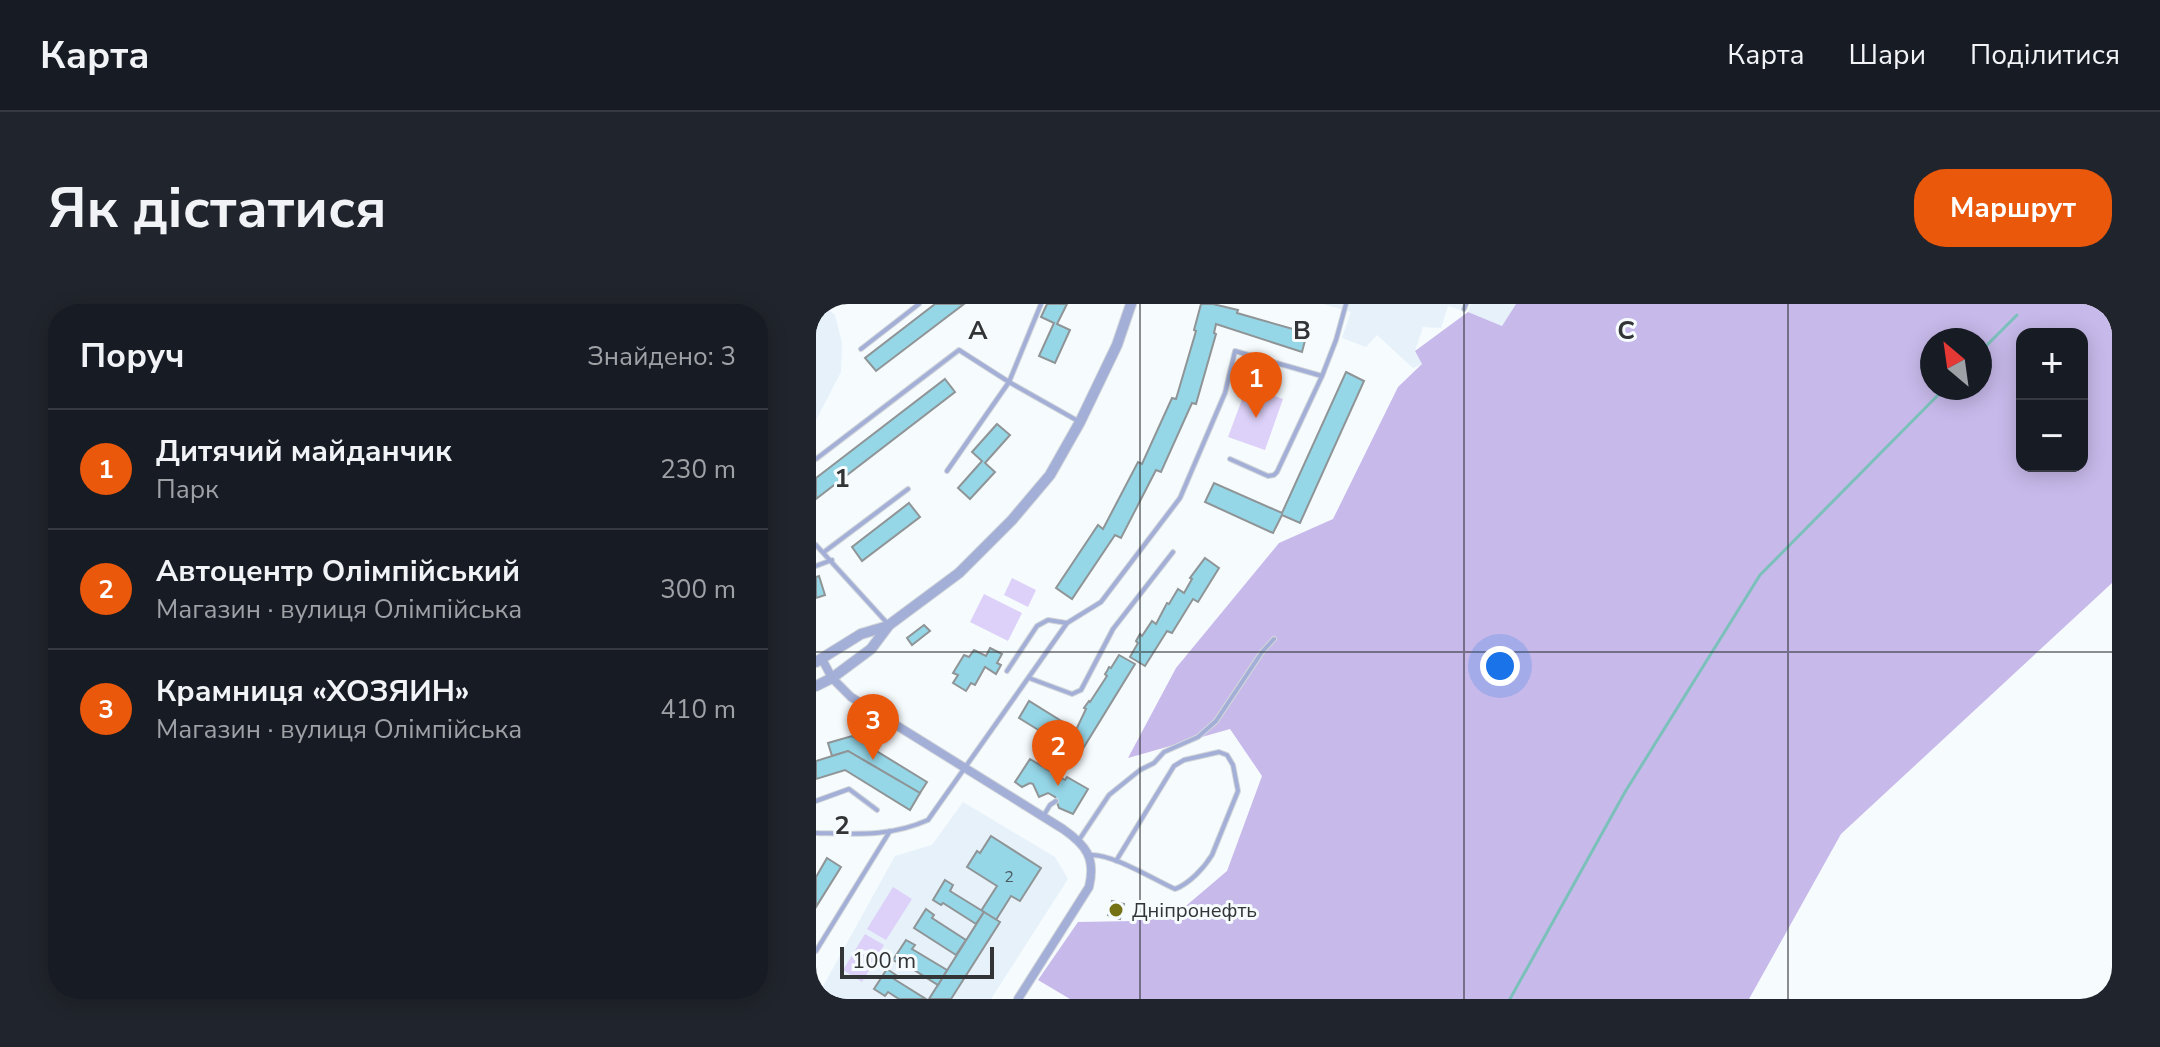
<!DOCTYPE html>
<html lang="uk">
<meta charset="utf-8">
<style>
:root{--surface:#171b24;--page:#20242c;--text:#f1f3f6;--muted:#9ea1a6;--line:#363941;--accent:#ea580c}
body{margin:0;font-family:"Nunito Sans",sans-serif;background:var(--page);color:var(--text)}
.controls{position:absolute;right:24px;top:24px;display:grid;overflow:hidden;border-radius:16px;box-shadow:0 4px 20px #0003}
.controls button{width:72px;height:72px;display:grid;place-items:center;padding:0;border:0;border-bottom:2px solid var(--line);background:var(--surface);color:var(--text);font:40px sans-serif}
.compass{position:absolute;left:1104px;top:24px;width:72px;height:72px;border-radius:50%;background:var(--surface);box-shadow:0 4px 20px #0003;rotate:331deg}
.scale{position:absolute;left:24px;bottom:20px;width:154px;box-sizing:border-box;padding-left:8px;border:4px solid #323435;border-top:0;font-size:22px;line-height:28px;white-space:nowrap;color:#323435;-webkit-text-stroke:6px #f6fbfe;paint-order:stroke}
.you{position:absolute;left:684px;top:362px;width:28px;height:28px;margin:-20px;border:6px solid #fff;border-radius:50%;background:#1a73e8;box-shadow:0 0 0 12px #1a73e833}
.badge{display:grid;place-items:center;width:52px;height:52px;border-radius:50%;background:var(--accent);color:#fff;font-size:26px;font-weight:700}
.pin{position:absolute;translate:-50% -66px;filter:drop-shadow(0 2px 4px #0008)}
.pin::after{content:'';position:absolute;top:42px;width:28px;height:24px;background:inherit;clip-path:polygon(0 0,100% 0,50% 100%)}
.list{margin:0;padding:0;list-style:none}
h2{display:flex;justify-content:space-between;align-items:center;height:104px;margin:0;padding:0 32px;font-size:34px}
h2 small{font-size:26px;font-weight:400;color:var(--muted)}
.list li{display:grid;grid-template-columns:52px 1fr auto;gap:24px;align-items:center;box-sizing:border-box;height:120px;padding:0 32px;border-top:2px solid var(--line)}
.list b{display:block;font-size:30px;white-space:nowrap}
.list p{margin:0;font-size:26px;white-space:nowrap;color:var(--muted)}
.list em{font-size:26px;font-style:normal;color:var(--muted)}
.map{position:relative;flex:none;width:1296px;height:695px;overflow:hidden;border-radius:32px}
header{display:flex;align-items:center;gap:48px;box-sizing:border-box;height:112px;padding:0 40px;background:var(--surface);border-bottom:2px solid var(--line)}
header strong{font-size:38px}
nav{display:flex;gap:44px;margin-inline-start:auto;font-size:28px}
.intro{display:flex;align-items:center;justify-content:space-between;box-sizing:border-box;height:192px;padding:0 48px}
h1{margin:0;font-size:56px}
.button{padding:20px 36px;border-radius:32px;background:var(--accent);color:#fff;font-size:28px;font-weight:700}
main{display:flex;gap:48px;padding:0 48px}
aside{flex:1;background:var(--surface);border-radius:32px;box-shadow:0 4px 20px #0003}
.map>svg:first-child{display:block}
.built{fill:#e6f1fa}
.green{fill:#ddd1f9}
.forest{fill:#c7b9ea;fill-rule:evenodd}
.lines{fill:none;stroke-linecap:round;stroke-linejoin:round}
.stream{stroke:#7cc0bb;stroke-width:3}
.building{fill:#95d6e7;stroke:#8f9496;stroke-width:2}
.service-casing{stroke:#d3d7da;stroke-width:6}
.minor-casing{stroke:#d3d7da;stroke-width:10}
.tertiary-casing{stroke:#d3d7da;stroke-width:12}
.service{stroke:#a3afd7;stroke-width:4}
.minor{stroke:#a3afd7;stroke-width:8}
.tertiary{stroke:#a3afd7;stroke-width:10}
.grid{fill:none;stroke:#323435;stroke-width:2;stroke-opacity:0.55}
.poi-dot{fill:#747215;stroke:#f6fbfe;stroke-width:3}
.labels{text-anchor:middle;dominant-baseline:central;stroke-width:6;stroke-linejoin:round;paint-order:stroke}
.number-label{font-size:16px;fill:#4b5c62}
.poi-label{font-size:20px;fill:#323435;stroke:#f6fbfe;text-anchor:start}
.grid-label{font-size:26px;text-anchor:middle;font-weight:bold;fill:#323435;stroke:#f6fbfe;stroke-width:6;stroke-linejoin:round;paint-order:stroke}
</style>
<header>
<strong>Карта</strong>
<nav><a>Карта</a><a>Шари</a><a>Поділитися</a></nav>
</header>
<div class="intro"><h1>Як дістатися</h1><a class="button">Маршрут</a></div>
<main>
<aside>
<h2>Поруч<small>Знайдено: 3</small></h2>
<ul class="list">
<li><span class="badge">1</span><div><b>Дитячий майданчик</b><p>Парк</p></div><em>230 m</em></li>
<li><span class="badge">2</span><div><b>Автоцентр Олімпійський</b><p>Магазин · вулиця Олімпійська</p></div><em>300 m</em></li>
<li><span class="badge">3</span><div><b>Крамниця «ХОЗЯИН»</b><p>Магазин · вулиця Олімпійська</p></div><em>410 m</em></li>
</ul>
</aside>
<div class="map">
<svg width="1296" height="695" viewBox="0 0 1296 695">
<rect width="100%" height="100%" fill="#f6fbfe"/>
<g class="built">
<path d="M0 0H6L19 11 26 39 25 68 0 116Z"/>
<path d="M507 0H646L644 6 632 2 625 24 607 23 599 47 606 60 597 64 561 31 550 43 526 34 535 8Z"/>
<path d="M655 0H700L686 22 652 8Z"/>
<path d="M147 498 239 553 252 575 175 695H0L79 552 116 541Z"/>
</g>
<g class="green">
<path d="M431 82 467 95 449 146 412 133Z"/>
<path d="M196 274 220 286 212 303 188 291Z"/>
<path d="M168 290 206 309 192 337 154 318Z"/>
<path d="M77 583 96 595 70 636 51 625Z"/>
<path d="M49 630 68 641 46 678 27 666Z"/>
</g>
<path class="forest" d="M700 0H1296V279L1025 530 933 695H254L222 676 262 618 318 617 371 601 411 567 446 472 414 425 312 454 360 364 463 239 517 215 582 83 606 60 599 47 652 8 686 22ZM1206 30H1266V162H1206ZM1116 36H1164V84H1116Z"/>
<g class="lines">
<g class="stream">
<path d="M1164 48 1201 11"/>
<path d="M694 695 809 488 944 271 1129 84"/>
</g>
</g>
<g class="building">
<path d="M119 0H148L60 67 49 54Z"/>
<path d="M231 0H251L241 20 254 26 239 59 223 52 238 19 225 13Z"/>
<path d="M385 0H397L422 6 421 9 491 29 486 48 400 20 398 29 400 30 380 100 376 99 345 168 340 166 305 234 299 231 256 295 240 284 282 221 287 225 322 158 326 160 356 94 360 95 380 27 378 26Z"/>
<path d="M530 68 548 77 484 219 466 211 457 229 389 198 398 179 466 209Z"/>
<path d="M129 75 139 88 0 195V174Z"/>
<path d="M181 120 194 131 169 159 179 168 154 195 142 184 166 157 156 148Z"/>
<path d="M93 199 104 213 46 257 36 243Z"/>
<path d="M389 254 403 264 382 298 377 295 356 329 351 327 329 362 314 353 322 339 320 337 324 330 326 332 336 317 340 320 351 299 353 300 362 285 368 289 376 275 374 274Z"/>
<path d="M3 272 9 291 0 294V273Z"/>
<path d="M108 321 114 327 96 341 91 334Z"/>
<path d="M174 344 186 350 181 359 185 361 180 370 169 363 159 381 155 379 150 387 137 379 142 371 137 369 148 351 153 353 158 346 170 352Z"/>
<path d="M303 351 319 360 263 451 203 414 213 397 260 426 270 405 268 404 273 397 274 398 291 372 289 370 291 367 293 363 295 364Z"/>
<path d="M36 432 111 478 104 489 32 447 16 452 12 439Z"/>
<path d="M32 447 104 489 94 506 29 466 0 475V457Z"/>
<path d="M214 455 249 476 251 473 272 485 257 510 243 504 239 493 232 489 223 493 217 480 214 479 206 483 199 478Z"/>
<path d="M175 532 225 564 204 597 195 592 180 616 165 607 181 582 151 563 161 547 164 549Z"/>
<path d="M11 554 25 563 0 603V573Z"/>
<path d="M129 576 137 581 134 587 168 608 160 620 127 599 125 601 117 596Z"/>
<path d="M296 597 308 600 304 615 292 611Z"/>
<path d="M110 605 118 611 116 614 150 636 140 651 98 624Z"/>
<path d="M168 608 184 618 135 695H113Z"/>
<path d="M90 636 99 641 96 645 131 666 122 681 87 659 86 661 77 656Z"/>
<path d="M71 665 80 671 78 675 110 695H83L72 688 69 692 58 685Z"/>
</g>
<g class="lines">
<defs>
<g id="service">
<path d="M648 5 650 0"/>
<path d="M45 45 103 0"/>
<path d="M506 72 520 36 530 0"/>
<path d="M0 155 143 46 193 78 262 117"/>
<path d="M131 167 193 78 225 0"/>
<path d="M0 241 72 320"/>
<path d="M8 248 92 185"/>
<path d="M0 262 16 256"/>
<path d="M191 367 221 322 232 316 251 319"/>
<path d="M213 374 256 390 265 386 297 325 357 248"/>
<path d="M0 497 33 485 61 506"/>
<path d="M228 511 234 501 240 497"/>
<path d="M0 529C41 530 74 533 112 516L251 319 285 298 364 194 409 89 419 47 506 72 461 168 458 171 452 172 414 155"/>
<path d="M263 536 293 491 324 466 338 459 348 448 382 433 400 417 446 348 458 335"/>
<path d="M274 551C295 549 337 575 359 585 373 580 388 564 396 551L422 487 417 461 411 451 403 448 368 456 358 462 300 557"/>
<path d="M0 647 74 527"/>
</g>
<path id="minor" d="M6 355 16 374 35 393 247 525C270 541 280 554 273 583L202 695"/>
<g id="tertiary">
<path d="M0 358 45 330 72 322"/>
<path d="M0 382 16 374 55 345 73 321 143 269 196 216 234 171 264 118 301 41 315 0"/>
</g>
</defs>
<use href="#service" class="service-casing"/>
<use href="#minor" class="minor-casing"/>
<use href="#tertiary" class="tertiary-casing"/>
<use href="#service" class="service"/>
<use href="#minor" class="minor"/>
<use href="#tertiary" class="tertiary"/>
</g>
<path class="grid" d="M324 0V695M648 0V695M972 0V695M0 348H1296"/>
<circle class="poi-dot" cx="300" cy="606" r="8"/>
<g class="labels">
<g class="number-label">
<text x="193" y="573">2</text>
</g>
<g class="poi-label">
<text x="316" y="606">Дніпронефть</text>
</g>
</g>
<g class="grid-label">
<text x="162" y="35">A</text>
<text x="486" y="35">B</text>
<text x="810" y="35">C</text>
<text x="26" y="183">1</text>
<text x="26" y="530">2</text>
</g>
</svg>
<div class="controls">
<button>+</button>
<button>−</button>
</div>
<svg class="compass" viewBox="-18 -18 36 36"><path d="M0-13l5 13h-10z" fill="#e53935"/><path d="M0 13l5-13h-10z" fill="#9ea1a6"/></svg>
<div class="scale">100 m</div>
<div class="you"></div>
<div class="pin badge" style="left:440px;top:114px">1</div>
<div class="pin badge" style="left:242px;top:482px">2</div>
<div class="pin badge" style="left:57px;top:456px">3</div>
</div>
</main>
